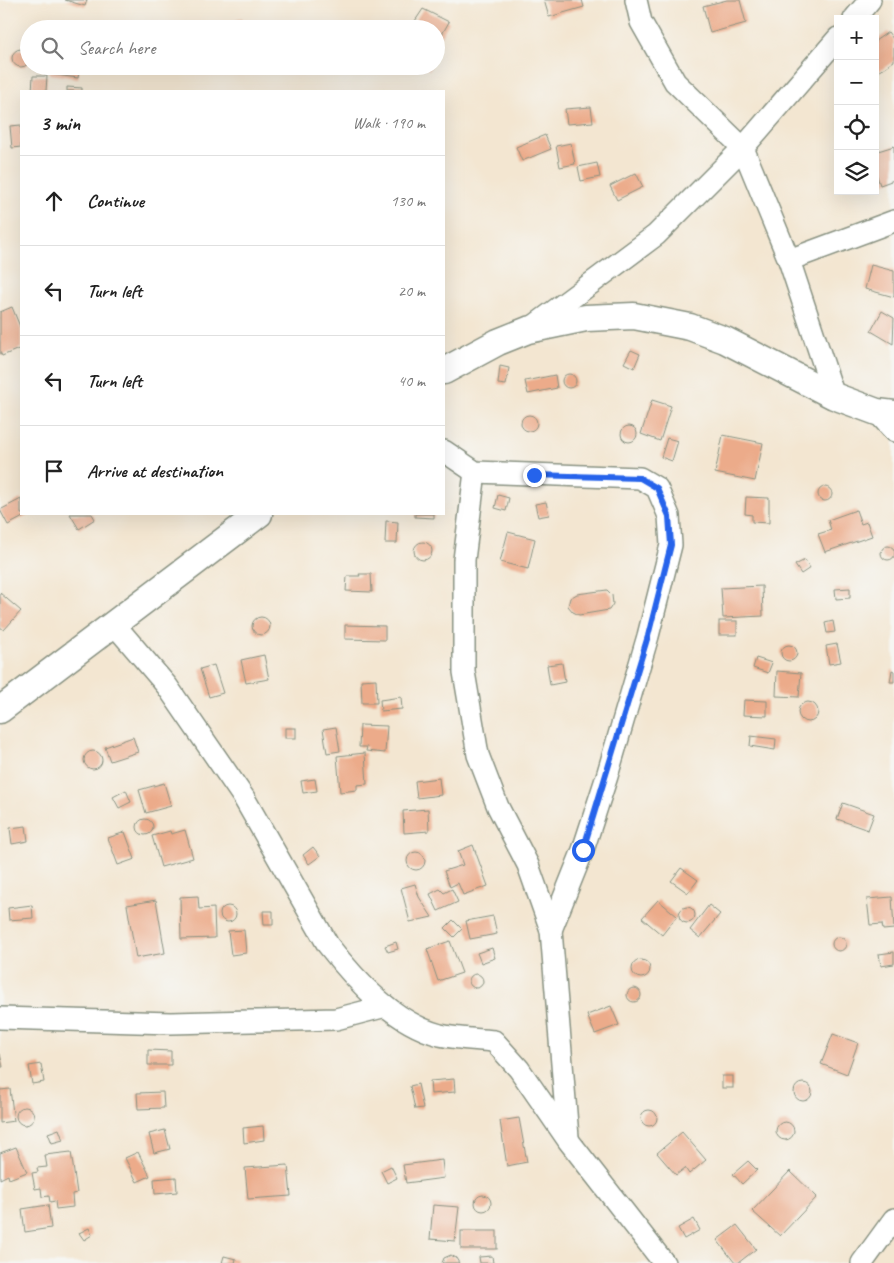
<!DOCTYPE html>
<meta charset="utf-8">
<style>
:root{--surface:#fff;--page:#f2f2f2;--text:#222;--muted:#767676;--line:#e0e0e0}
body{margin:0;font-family:Caveat,sans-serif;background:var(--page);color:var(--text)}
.controls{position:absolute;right:15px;top:15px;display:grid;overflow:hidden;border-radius:0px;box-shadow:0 5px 20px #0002}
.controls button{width:45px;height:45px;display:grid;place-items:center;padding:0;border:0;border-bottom:1px solid var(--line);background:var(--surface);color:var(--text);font:25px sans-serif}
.stop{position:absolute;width:15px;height:15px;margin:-11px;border:4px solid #2563eb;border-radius:50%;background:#fff}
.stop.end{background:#2563eb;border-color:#fff;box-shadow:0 1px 5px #0008}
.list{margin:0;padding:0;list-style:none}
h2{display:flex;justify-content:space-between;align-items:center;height:65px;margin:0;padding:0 20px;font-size:21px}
h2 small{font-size:16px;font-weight:400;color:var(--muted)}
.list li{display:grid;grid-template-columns:32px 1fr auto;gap:15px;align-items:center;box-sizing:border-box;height:90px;padding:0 20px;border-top:1px solid var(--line)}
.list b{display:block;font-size:19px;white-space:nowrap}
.list em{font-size:16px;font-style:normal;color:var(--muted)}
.icon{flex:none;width:28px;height:28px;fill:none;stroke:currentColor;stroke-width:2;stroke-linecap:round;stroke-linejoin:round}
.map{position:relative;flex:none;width:894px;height:1263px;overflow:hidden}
.search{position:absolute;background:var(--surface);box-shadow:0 5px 20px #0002;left:20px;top:20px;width:425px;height:55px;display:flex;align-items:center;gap:12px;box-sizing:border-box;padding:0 18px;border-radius:28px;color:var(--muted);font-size:19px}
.panel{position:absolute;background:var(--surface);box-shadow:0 5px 20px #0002;left:20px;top:90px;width:425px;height:425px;border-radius:0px}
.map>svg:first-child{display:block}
.building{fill:#ecab8a}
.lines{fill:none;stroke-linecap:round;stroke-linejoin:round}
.minor-casing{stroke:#899282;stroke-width:24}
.tertiary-casing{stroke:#899282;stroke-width:29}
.minor{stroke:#fff;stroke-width:21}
.tertiary{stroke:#fff;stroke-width:26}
.route{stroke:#2563eb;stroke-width:6}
</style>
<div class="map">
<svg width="894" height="1263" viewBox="0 0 894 1263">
<rect width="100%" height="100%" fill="#f6f6f2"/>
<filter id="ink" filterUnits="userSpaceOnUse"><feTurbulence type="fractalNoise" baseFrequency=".02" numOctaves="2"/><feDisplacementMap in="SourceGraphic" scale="10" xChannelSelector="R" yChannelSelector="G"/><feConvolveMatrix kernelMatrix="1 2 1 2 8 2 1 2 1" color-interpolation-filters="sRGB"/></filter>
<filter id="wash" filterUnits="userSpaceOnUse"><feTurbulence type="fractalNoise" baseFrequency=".0096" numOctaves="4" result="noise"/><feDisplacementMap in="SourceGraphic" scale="20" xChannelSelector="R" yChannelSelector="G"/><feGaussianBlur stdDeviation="1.12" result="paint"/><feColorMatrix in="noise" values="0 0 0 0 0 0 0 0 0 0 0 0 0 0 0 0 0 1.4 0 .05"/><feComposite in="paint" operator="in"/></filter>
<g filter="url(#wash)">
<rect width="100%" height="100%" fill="#f3e6d1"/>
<g id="blocks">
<g class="building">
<path d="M65 0H87L85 6Z"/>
<path d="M544 0H582L584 7 549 17Z"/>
<path d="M727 0H740L746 23 710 33 703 6Z"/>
<path d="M423 9 449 22 441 36 436 33V29H428L415 21Z"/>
<path d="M241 18 247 29H220Z"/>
<path d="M60 25 70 29H58Z"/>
<path d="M888 32 894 40V61L875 74V41Z"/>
<circle cx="21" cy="58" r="9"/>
<path d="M50 66H80L78 78 49 74Z"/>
<path d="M418 66H431L430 70Z"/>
<path d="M33 76H47L46 91H32Z"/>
<path d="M67 87 82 88V91H67Z"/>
<path d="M591 107 593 122 567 124 565 109Z"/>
<path d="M21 125V147L12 148 10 126Z"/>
<path d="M545 135 551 149 522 161 516 147Z"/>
<path d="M571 143 575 164 560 167 556 146Z"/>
<path d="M894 146V180L880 185 875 170V152Z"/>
<path d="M597 163 600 177 581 181 578 167Z"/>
<path d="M636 173 643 187 617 200 610 186Z"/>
<path d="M871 265 894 271V297L865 289Z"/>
<path d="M12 307 21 329V348L2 356 0 352V312Z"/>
<path d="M882 311 894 318 893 344 871 331Z"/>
<path d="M631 350 640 354 634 368 624 363Z"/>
<path d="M500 366 509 368 506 385 498 384Z"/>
<circle cx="569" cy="381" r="7"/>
<path d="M555 375 557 388 528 394 525 381Z"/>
<path d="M652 400 671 406 660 441 641 434Z"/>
<circle cx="529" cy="423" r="8"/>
<circle cx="629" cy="434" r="8"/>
<path d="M723 435 763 443 755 481 715 473Z"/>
<path d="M667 438 678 441 672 461 661 457Z"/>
<circle cx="825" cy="494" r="7"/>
<path d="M498 495 509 498 506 511 495 508Z"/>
<path d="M746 497 769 498V523L752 522V515L745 514Z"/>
<path d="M21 499V514H29L8 525 0 510Z"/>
<path d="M546 502 549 515 538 517 535 504Z"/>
<path d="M856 510 861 524 867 522 872 536 825 552 818 534 831 530 828 520Z"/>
<path d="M70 514H92L95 519 79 529Z"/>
<path d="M415 514H434V518L415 517Z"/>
<path d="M386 521 398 522 397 543H385Z"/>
<path d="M508 532 535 539 528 569 500 562Z"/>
<circle cx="423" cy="551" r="9"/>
<circle cx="888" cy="553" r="7"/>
<path d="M805 560 810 568 801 574 795 565Z"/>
<path d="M359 574H371L372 592 346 591 347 576H360Z"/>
<path d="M762 586 763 616 723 618 721 588Z"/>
<path d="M850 588V598L836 599 835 589Z"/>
<path d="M607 590 612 595 613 604 609 610 579 615 573 612 568 606 570 598 577 594Z"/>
<path d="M0 593 21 611 4 630 0 627Z"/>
<circle cx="261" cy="626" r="9"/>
<rect x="719" y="621" width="18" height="14"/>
<path d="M833 621 835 632 827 633 825 623Z"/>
<path d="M345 625 385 626V640L345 639Z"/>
<path d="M837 644 841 662 829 664 826 646Z"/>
<circle cx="789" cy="653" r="8"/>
<path d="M264 655 269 679 246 683 241 660Z"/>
<path d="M756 658 772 663 768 673 753 668Z"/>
<path d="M562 663 565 682 550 685 547 665Z"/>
<path d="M214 665 223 693 209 697 200 669Z"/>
<path d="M892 670 894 671V682H890Z"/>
<path d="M777 671 801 673 799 697 776 696Z"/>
<path d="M376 679 377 703H362L361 680Z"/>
<path d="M401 697 402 709 381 711 380 700Z"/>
<path d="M744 700 767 701V716L743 715Z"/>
<circle cx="808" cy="712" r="10"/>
<path d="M360 725 387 726 385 753 366 751 367 747H359Z"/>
<path d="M336 727 340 751 327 753 323 729Z"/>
<rect x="285" y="728" width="11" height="10"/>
<path d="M751 736 776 739 775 750 750 746Z"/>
<path d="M133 737 138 752 110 761 105 747Z"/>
<circle cx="93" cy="760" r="9"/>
<path d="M365 753 367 784 357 785V790L340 792 337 756Z"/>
<path d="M439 778 441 795 417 798 415 781Z"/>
<path d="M315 779 317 791 303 793 301 781Z"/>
<path d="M164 783 171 806 146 813 139 790Z"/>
<path d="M126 790 131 802 119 808 113 797Z"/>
<path d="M843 803 874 814 868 830 837 819Z"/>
<path d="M428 809 429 831 404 833 403 811Z"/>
<circle cx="145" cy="827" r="8"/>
<path d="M26 826 28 841 12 844 10 828Z"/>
<path d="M185 830 193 858 161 867 152 836 170 831 171 834Z"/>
<path d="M125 832 135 859 118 865 108 838Z"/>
<path d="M473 845 488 886 463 895 458 883 450 887 444 871 463 865 458 851Z"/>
<path d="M313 847 320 856 309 864 303 855Z"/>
<circle cx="416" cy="861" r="9"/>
<path d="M681 868 698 880 688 893 671 881Z"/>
<path d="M415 884 419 897 432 917 410 922 401 888Z"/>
<path d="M440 889 444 893 452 889 458 902 438 911 430 894Z"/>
<path d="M198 896 199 909 214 908 215 938 181 939 180 897Z"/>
<path d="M892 897 894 929 883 930 882 924 870 925 867 899Z"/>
<path d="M156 900 165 953 136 958 127 905Z"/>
<path d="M658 900 677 916 662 935 642 918Z"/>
<path d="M32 905 33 918 9 920 8 908Z"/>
<path d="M709 905 720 914 700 938 690 930Z"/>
<circle cx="228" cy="914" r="8"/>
<circle cx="687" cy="915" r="8"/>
<path d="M263 911H273V925H264Z"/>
<path d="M493 916 497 934 470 939 466 921Z"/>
<path d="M453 920 462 929 454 937 445 928Z"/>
<path d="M244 930 246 953 231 955 228 931Z"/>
<circle cx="839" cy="944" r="7"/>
<path d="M450 941 462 973 438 981 427 949Z"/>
<path d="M396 942 398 949 388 952 385 946Z"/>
<path d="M492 948 495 958 481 963 477 953Z"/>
<path d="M894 952V964L881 966 879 954Z"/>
<circle cx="641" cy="969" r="9"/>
<circle cx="476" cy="981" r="7"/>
<circle cx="634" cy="995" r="7"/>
<path d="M611 1006 619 1025 595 1034 587 1015Z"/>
<path d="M833 1034 858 1043 847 1074 821 1064Z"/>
<path d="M148 1050 171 1051V1065H148Z"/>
<path d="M0 1054 3 1067H0Z"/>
<path d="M41 1064 44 1082 32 1084 29 1066Z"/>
<rect x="722" y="1076" width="11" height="12"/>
<path d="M454 1079 455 1092 431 1094 430 1081Z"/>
<circle cx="803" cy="1092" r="9"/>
<path d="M418 1084 423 1108 415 1109 410 1086Z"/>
<path d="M10 1089 14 1121 0 1123V1090Z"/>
<path d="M163 1092 164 1108 138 1109 137 1093Z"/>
<circle cx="25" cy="1116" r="9"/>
<circle cx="649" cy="1118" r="8"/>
<path d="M519 1118 527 1162 507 1166 500 1121Z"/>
<circle cx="785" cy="1131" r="9"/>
<path d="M263 1126 264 1140 244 1143 243 1128Z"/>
<path d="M59 1129 63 1140 52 1143 48 1133Z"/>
<path d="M165 1130 170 1149 154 1153 149 1134Z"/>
<path d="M682 1132 706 1160 689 1174 685 1168 676 1175 657 1153Z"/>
<path d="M16 1147 27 1172 9 1179 8 1175 0 1179V1153Z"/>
<path d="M71 1152 77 1193 72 1194 73 1207 56 1209 55 1201 50 1202 49 1196 42 1197 41 1188 35 1189 32 1173 38 1172 37 1168 47 1167 45 1155Z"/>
<path d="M138 1152 150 1176 137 1182 125 1158Z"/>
<path d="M442 1160 444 1178 406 1183 403 1165Z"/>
<path d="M748 1161 757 1170 742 1184 733 1174Z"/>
<path d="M288 1165 291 1196 248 1199 245 1168Z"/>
<path d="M391 1166 397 1178 387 1183 381 1171Z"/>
<path d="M790 1171 817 1197 780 1236 752 1211Z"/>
<path d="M176 1177 177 1192 155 1194 154 1179Z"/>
<circle cx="483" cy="1203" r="8"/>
<path d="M48 1205 51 1228 25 1232 22 1209Z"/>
<path d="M433 1205 459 1207 455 1241 430 1239Z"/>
<path d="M694 1219 700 1230 684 1239 678 1228Z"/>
<path d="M737 1225 756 1249 738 1263H735L717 1240Z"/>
<path d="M89 1228 92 1235 84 1240 79 1233Z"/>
<rect x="461" y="1231" width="36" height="18"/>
<path d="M451 1255 456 1258 459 1263H442L444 1258Z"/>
<path d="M224 1256 236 1259 235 1263H222Z"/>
<path d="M492 1256 493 1263H480L479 1257Z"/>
</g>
</g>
</g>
<g filter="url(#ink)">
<use href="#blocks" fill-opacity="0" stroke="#899282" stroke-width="1"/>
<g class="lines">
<defs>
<g id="minor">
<path d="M636 0 641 22 675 82 743 148 789 260 834 396"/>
<path d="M854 19 870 0"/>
<path d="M789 260 894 221"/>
<path d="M530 329 656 235 743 148 838 38"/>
<path d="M877 412 894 431"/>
<path d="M444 451 475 472 640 478 657 488 669 516 671 545 648 636 607 776 583 850 551 930"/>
<path d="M475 472 464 560V672L478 755 498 807 528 865 551 930 568 1137"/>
<path d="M114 624 167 686 244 798 328 945C356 981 394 1023 440 1035 457 1039 476 1039 494 1041L519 1069 568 1140 664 1263"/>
<path d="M0 1018 171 1023 336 1019 386 1006"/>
<path d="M862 1263 894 1219"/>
</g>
<g id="tertiary">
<path d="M444 371 498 342 528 330 586 318 634 316 690 327 725 340 834 396 877 412 894 414"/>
<path d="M0 710 259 514"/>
</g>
</defs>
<use href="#minor" class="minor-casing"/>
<use href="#tertiary" class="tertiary-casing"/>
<use href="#minor" class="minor"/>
<use href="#tertiary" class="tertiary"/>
</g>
</g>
<g class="lines" filter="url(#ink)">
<path class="route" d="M534 475 640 478 657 488 669 516 671 545 648 636 583 850"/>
</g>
</svg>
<div class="controls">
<button>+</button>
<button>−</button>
<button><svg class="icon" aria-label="locate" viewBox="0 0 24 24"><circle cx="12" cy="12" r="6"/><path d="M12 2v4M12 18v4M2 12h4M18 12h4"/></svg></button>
<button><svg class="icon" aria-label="layers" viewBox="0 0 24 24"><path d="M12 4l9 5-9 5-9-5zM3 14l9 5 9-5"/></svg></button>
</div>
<div class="stop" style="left:583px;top:850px"></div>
<div class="stop end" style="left:534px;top:475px"></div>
<div class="search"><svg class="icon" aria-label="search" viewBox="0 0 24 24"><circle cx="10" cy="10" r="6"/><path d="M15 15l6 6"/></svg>Search here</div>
<section class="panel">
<h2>3 min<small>Walk · 190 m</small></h2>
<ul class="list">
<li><svg class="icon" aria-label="ahead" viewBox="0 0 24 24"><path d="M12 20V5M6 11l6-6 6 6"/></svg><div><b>Continue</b></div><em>130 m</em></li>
<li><svg class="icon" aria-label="left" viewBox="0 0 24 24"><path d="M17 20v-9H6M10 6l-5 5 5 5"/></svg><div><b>Turn left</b></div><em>20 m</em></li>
<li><svg class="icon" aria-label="left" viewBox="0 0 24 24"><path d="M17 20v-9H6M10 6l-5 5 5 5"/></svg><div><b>Turn left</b></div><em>40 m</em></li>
<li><svg class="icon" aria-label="arrive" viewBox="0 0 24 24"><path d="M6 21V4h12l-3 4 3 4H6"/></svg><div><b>Arrive at destination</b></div></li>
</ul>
</section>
</div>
